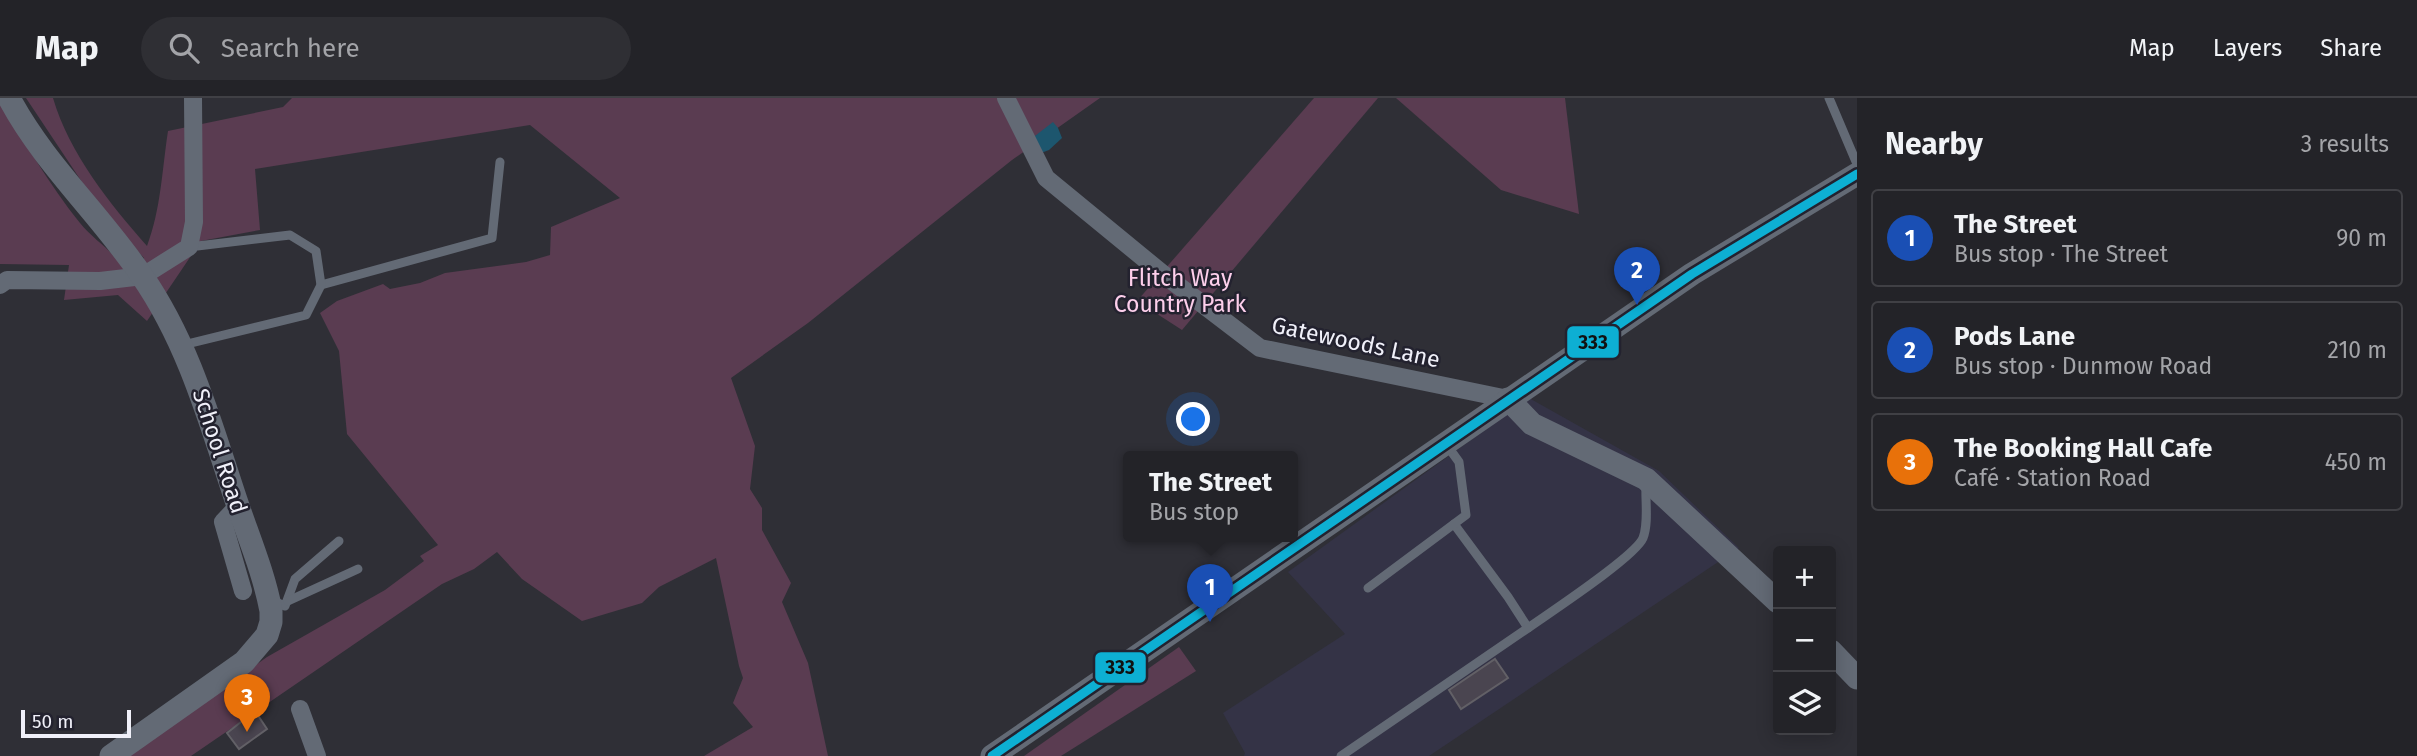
<!DOCTYPE html>
<meta charset="utf-8">
<style>
:root{--surface:#232328;--page:#2f2f34;--text:#f1f3f6;--muted:#a3a4a8;--line:#404045;--accent:#bca0f2}
body{margin:0;font-family:"Fira Sans",sans-serif;background:var(--page);color:var(--text)}
.controls{position:absolute;right:21px;bottom:21px;display:grid;overflow:hidden;border-radius:7px;box-shadow:0 4px 18px #0003}
.controls button{width:63px;height:63px;display:grid;place-items:center;padding:0;border:0;border-bottom:2px solid var(--line);background:var(--surface);color:var(--text);font:35px sans-serif}
.scale{position:absolute;left:21px;bottom:18px;width:110px;box-sizing:border-box;padding-left:7px;border:4px solid #f0f0f9;border-top:0;font-size:19px;line-height:24px;white-space:nowrap;color:#f0f0f9;-webkit-text-stroke:5px #23222f;paint-order:stroke}
.you{position:absolute;left:1194px;top:322px;width:24px;height:24px;margin:-18px;border:5px solid #fff;border-radius:50%;background:#1a73e8;box-shadow:0 0 0 10px #1a73e833}
.badge{display:grid;place-items:center;width:46px;height:46px;border-radius:50%;background:var(--accent);color:#fff;font-size:23px;font-weight:700}
.pin{position:absolute;translate:-50% -58px;filter:drop-shadow(0 2px 4px #0008)}
.pin::after{content:'';position:absolute;top:37px;width:24px;height:21px;background:inherit;clip-path:polygon(0 0,100% 0,50% 100%)}
.popup{position:absolute;left:1123px;top:353px;width:175px;height:91px;box-sizing:border-box;display:grid;place-content:center;border-radius:7px;background:var(--surface);filter:drop-shadow(0 2px 5px #0005);font-size:23px;white-space:nowrap;color:var(--muted)}
.popup b{font-size:26px;color:var(--text)}
.popup::after{content:'';position:absolute;left:50%;top:100%;margin-left:-14px;border:14px solid transparent;border-top-color:var(--surface)}
.list{margin:0;padding:0;list-style:none}
h2{display:flex;justify-content:space-between;align-items:center;height:91px;margin:0;padding:0 28px;font-size:30px}
h2 small{font-size:23px;font-weight:400;color:var(--muted)}
.list li{display:grid;grid-template-columns:46px 1fr auto;gap:21px;align-items:center;box-sizing:border-box;height:98px;margin:0 14px 14px;padding:0 14px;border:2px solid var(--line);border-radius:7px}
.list b{display:block;font-size:26px;white-space:nowrap}
.list p{margin:0;font-size:23px;white-space:nowrap;color:var(--muted)}
.list em{font-size:23px;font-style:normal;color:var(--muted)}
.icon{flex:none;width:38px;height:38px;fill:none;stroke:currentColor;stroke-width:2;stroke-linecap:round;stroke-linejoin:round}
.map{position:relative;flex:none;width:1857px;height:658px;overflow:hidden}
header{display:flex;align-items:center;gap:42px;box-sizing:border-box;height:98px;padding:0 35px;background:var(--surface);border-bottom:2px solid var(--line)}
header strong{font-size:33px}
nav{display:flex;gap:38px;margin-inline-start:auto;font-size:24px}
.search{width:490px;height:63px;background:var(--page);display:flex;align-items:center;gap:18px;box-sizing:border-box;padding:0 24px;border-radius:38px;color:var(--muted);font-size:26px}
main{display:flex}
aside{flex:1;background:var(--surface)}
.map>svg:first-child{display:block}
.built{fill:#343346}
.green{fill:#5a3c51}
.water{fill:#1d566e}
.building{fill:#4a4550;stroke:#626066;stroke-width:2}
.lines{fill:none;stroke-linecap:round;stroke-linejoin:round}
.service{stroke:#636a75;stroke-width:9}
.minor{stroke:#636a75;stroke-width:18}
.tertiary{stroke:#636a75;stroke-width:23}
.bus-1-casing{stroke:#23222f;stroke-width:14}
.bus-1{stroke:#0dafd3;stroke-width:9}
.labels{text-anchor:middle;dominant-baseline:central;stroke-width:5;stroke-linejoin:round;paint-order:stroke}
.park-label{font-size:23px;fill:#fdcfeb;stroke:#23222f}
.street-label{font-size:23px;fill:#f0f0f9;stroke:#23222f}
.line-badge{stroke:#23222f;stroke-width:2.5}
.pale-badge-label{font-size:19px;text-anchor:middle;font-weight:bold;fill:#111}
</style>
<header>
<strong>Map</strong>
<div class="search"><svg class="icon" aria-label="search" viewBox="0 0 24 24"><circle cx="10" cy="10" r="6"/><path d="M15 15l6 6"/></svg>Search here</div>
<nav><a>Map</a><a>Layers</a><a>Share</a></nav>
</header>
<main>
<div class="map">
<svg width="1857" height="658" viewBox="0 0 1857 658">
<rect width="100%" height="100%" fill="#2f2f36"/>
<path class="built" d="M1529 300 1659 373 1739 450 1429 658H1244L1245 655 1223 615 1345 536 1288 474Z"/>
<g class="green">
<path d="M0 0C22 41 51 89 80 125 97 146 125 160 133 186L144 160 104 117 26 0H53C69 55 110 106 147 148 161 111 162 72 168 33L283 9 292 0H1100L1012 62 808 225 731 280 755 348 750 391 762 410V432L791 485 782 504 808 565 828 658H704L753 629 733 605 743 580 739 568 716 460 659 489 642 505 582 523 522 481 497 454 474 471 442 486 191 658H128L267 559 385 492 424 463 420 458 438 447 347 336 339 253 320 215 337 203 383 186 390 191 420 185 445 175 526 164 550 157 551 129 620 100 530 27 255 71 260 132 201 143 147 223 118 197 64 202 69 167 0 166Z"/>
<path d="M1314 0H1378L1182 232 1137 203Z"/>
<path d="M1396 0H1565L1579 116 1501 92Z"/>
<path d="M1179 549 1196 573 1061 658H1024Z"/>
</g>
<path class="water" d="M1053 24 1058 30 1062 40 1049 52 1041 55 1031 41Z"/>
<g class="building">
<path d="M1495 561 1508 580 1461 611 1449 592Z"/>
<path d="M255 613 267 631 239 651 227 635Z"/>
</g>
<g class="lines">
<g class="service">
<path d="M1829 0 1857 66"/>
<path d="M321 187 492 140 500 64"/>
<path d="M183 247 306 217 321 187 316 153 290 137 189 149"/>
<path d="M1454 426 1508 499 1528 530C1549 515 1635 459 1643 440 1649 425 1645 402 1646 386"/>
<path d="M1368 490 1466 417 1459 364 1446 346"/>
<path d="M273 503 285 508 295 481 339 443"/>
<path d="M288 503 358 471"/>
<path d="M1341 658 1528 530"/>
</g>
<g class="minor">
<path d="M1006 0 1046 80 1163 176 1260 250 1508 301"/>
<path d="M0 187 7 182 100 183 143 178 189 149 194 124 193 0"/>
<path d="M238 408 223 424 243 493"/>
<path d="M300 611 317 658"/>
</g>
<g class="tertiary">
<path d="M9 0C44 66 100 116 142 178 189 246 210 324 236 402 248 438 264 475 271 513V524L267 537 244 564 111 658"/>
<path d="M1508 301 1532 326 1646 381 1778 504"/>
<path d="M1831 553 1857 580"/>
<path d="M992 658 1692 176 1857 76"/>
</g>
<defs>
<path id="bus-1" d="M992 658 1692 176 1857 76"/>
</defs>
<use href="#bus-1" class="bus-1-casing"/>
<use href="#bus-1" class="bus-1"/>
</g>
<g class="labels">
<g class="park-label">
<text x="1180" y="180">Flitch Way<tspan x="1180" dy="26">Country Park</tspan></text>
</g>
<g class="street-label">
<text transform="translate(1356 244) rotate(12)">Gatewoods Lane</text>
<text transform="translate(220 353) rotate(72)">School Road</text>
</g>
</g>
<g class="line-badge">
<rect x="1566" y="227" width="54" height="34" rx="7" fill="#0dafd3"/>
<rect x="1094" y="553" width="53" height="33" rx="7" fill="#0dafd3"/>
</g>
<g class="pale-badge-label">
<text x="1593" y="251">333</text>
<text x="1120" y="576">333</text>
</g>
</svg>
<div class="controls">
<button>+</button>
<button>−</button>
<button><svg class="icon" aria-label="layers" viewBox="0 0 24 24"><path d="M12 4l9 5-9 5-9-5zM3 14l9 5 9-5"/></svg></button>
</div>
<div class="scale">50 m</div>
<div class="you"></div>
<div class="pin badge" style="left:1210px;top:524px;background:#1a4fb4">1</div>
<div class="popup"><b>The Street</b>Bus stop</div>
<div class="pin badge" style="left:1637px;top:207px;background:#1a4fb4">2</div>
<div class="pin badge" style="left:247px;top:634px;background:#e8710a">3</div>
</div>
<aside>
<h2>Nearby<small>3 results</small></h2>
<ul class="list">
<li><span class="badge" style="background:#1a4fb4">1</span><div><b>The Street</b><p>Bus stop · The Street</p></div><em>90 m</em></li>
<li><span class="badge" style="background:#1a4fb4">2</span><div><b>Pods Lane</b><p>Bus stop · Dunmow Road</p></div><em>210 m</em></li>
<li><span class="badge" style="background:#e8710a">3</span><div><b>The Booking Hall Cafe</b><p>Café · Station Road</p></div><em>450 m</em></li>
</ul>
</aside>
</main>
